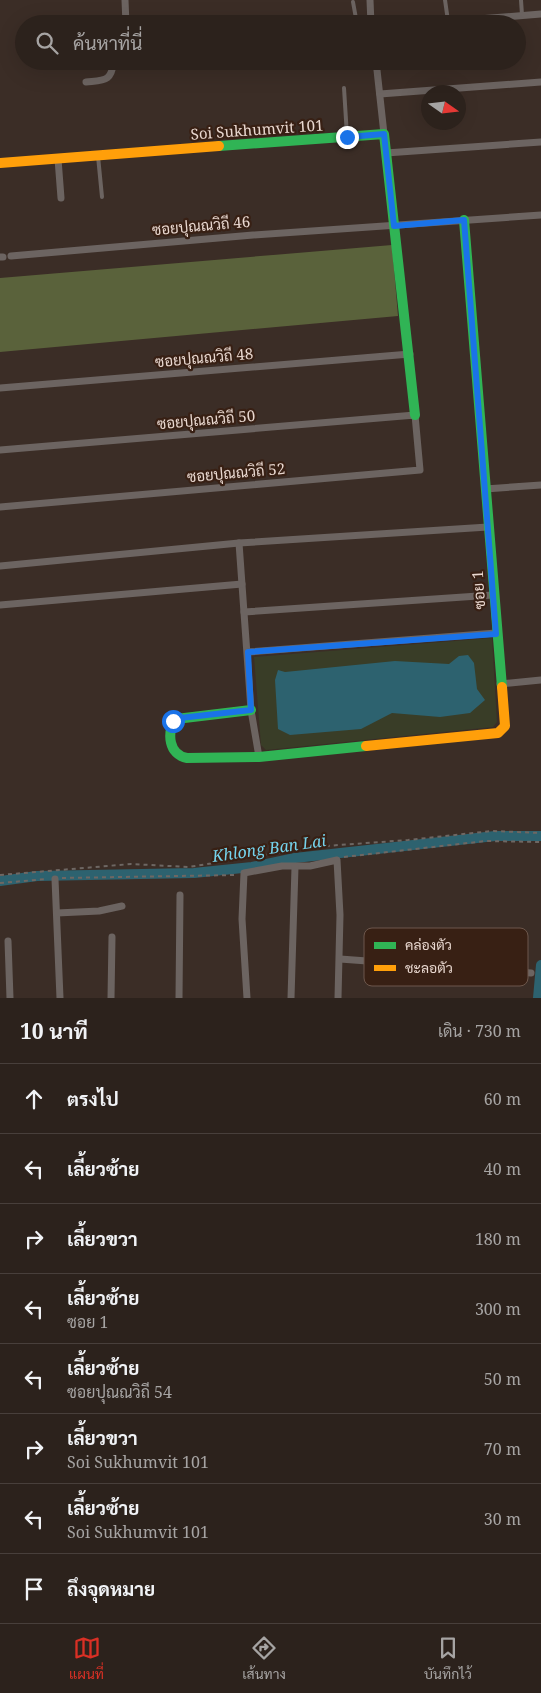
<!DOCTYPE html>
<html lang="th">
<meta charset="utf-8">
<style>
:root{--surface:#2c221c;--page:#342a25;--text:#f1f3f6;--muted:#a6a4a3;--line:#483f3b;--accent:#d93025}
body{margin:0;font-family:"Noto Serif",Sarabun,serif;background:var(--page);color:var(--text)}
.compass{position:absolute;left:421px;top:85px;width:45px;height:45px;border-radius:50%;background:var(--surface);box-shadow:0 5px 20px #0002;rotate:104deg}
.stop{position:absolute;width:15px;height:15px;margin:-11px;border:4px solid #1a73e8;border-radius:50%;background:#fff}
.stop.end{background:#1a73e8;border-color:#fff;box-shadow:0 1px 5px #0008}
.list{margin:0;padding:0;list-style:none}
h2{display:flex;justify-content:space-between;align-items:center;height:65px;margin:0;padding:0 20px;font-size:21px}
h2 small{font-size:16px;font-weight:400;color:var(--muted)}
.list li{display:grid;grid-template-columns:32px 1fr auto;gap:15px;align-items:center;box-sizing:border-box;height:70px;padding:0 20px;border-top:1px solid var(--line)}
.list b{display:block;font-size:19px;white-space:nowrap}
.list p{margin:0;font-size:16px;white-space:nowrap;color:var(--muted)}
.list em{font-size:16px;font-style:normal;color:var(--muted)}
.icon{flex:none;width:28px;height:28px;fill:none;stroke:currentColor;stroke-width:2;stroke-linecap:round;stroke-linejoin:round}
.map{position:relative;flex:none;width:541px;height:998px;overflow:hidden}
.search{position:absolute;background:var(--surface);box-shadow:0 5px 20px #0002;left:15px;right:15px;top:15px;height:55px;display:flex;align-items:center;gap:12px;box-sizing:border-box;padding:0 18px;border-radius:28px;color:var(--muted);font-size:19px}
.sheet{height:625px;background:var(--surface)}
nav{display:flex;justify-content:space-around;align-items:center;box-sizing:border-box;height:70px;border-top:1px solid var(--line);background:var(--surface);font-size:14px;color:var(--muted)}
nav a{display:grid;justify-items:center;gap:2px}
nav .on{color:var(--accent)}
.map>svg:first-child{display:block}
.green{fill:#393d27}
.forest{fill:#5a623b}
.water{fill:#2d626f}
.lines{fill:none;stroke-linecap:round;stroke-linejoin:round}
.canal{stroke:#2d626f;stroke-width:10}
.path{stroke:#6e6763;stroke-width:2;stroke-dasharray:4 4;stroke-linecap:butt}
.lane{stroke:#6c6461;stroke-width:4}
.street{stroke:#6c6461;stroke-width:7}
.fast{stroke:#30b455;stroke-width:10}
.slow{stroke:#ff9f0a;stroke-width:10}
.route{stroke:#1a73e8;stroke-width:6}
.labels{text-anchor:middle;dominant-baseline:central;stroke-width:4.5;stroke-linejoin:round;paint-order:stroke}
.street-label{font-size:15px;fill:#e9d8d0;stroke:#382014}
.water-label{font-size:16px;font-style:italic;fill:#75d3ec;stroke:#382014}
.key{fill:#382014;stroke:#6d574c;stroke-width:1}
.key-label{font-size:14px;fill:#e9d8d0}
</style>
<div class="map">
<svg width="541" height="998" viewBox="0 0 541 998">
<rect width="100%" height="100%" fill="#3b2d26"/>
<path class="green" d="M492 638 497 722 493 727 266 750 261 745 254 657Z"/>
<path class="forest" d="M392 245 398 316 0 352V278Z"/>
<path class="water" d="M468 655 474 663 477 689 485 700 470 713 440 717 392 713 361 729 290 735 278 729 275 680 278 670 285 672 395 661 449 664 459 656Z"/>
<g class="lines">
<g class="canal">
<path d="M0 881 37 876 194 873 252 867 295 858 495 836H541"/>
<path d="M538 998 541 965"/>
</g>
<g class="path">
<path d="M344 857 486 841 541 842"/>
<path d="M0 875 131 864 189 867 312 847 408 840 492 831 541 833"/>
<path d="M62 878 236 875"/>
<path d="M0 883 47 879"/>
</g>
<g class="lane">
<path d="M445 0 448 21"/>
<path d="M521 0 522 15"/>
<path d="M353 2 357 24"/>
<path d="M344 88 347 136"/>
<path d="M98 156 102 197"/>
</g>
<g class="street">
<path d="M125 0 126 24"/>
<path d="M370 0 371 24"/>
<path d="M416 24 541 14"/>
<path d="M376 61 384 134"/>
<path d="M86 82C105 80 111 82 114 61"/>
<path d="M380 94 541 82"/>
<path d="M386 153 541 142"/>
<path d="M58 159 61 198"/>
<path d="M11 256 253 235 541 215"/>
<path d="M0 257H3"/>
<path d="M0 388 410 354"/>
<path d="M0 450 415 415 420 470 0 507"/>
<path d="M485 489 541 485"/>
<path d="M239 543 251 710 259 757"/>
<path d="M0 566 239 543 488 527"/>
<path d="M0 605 242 584"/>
<path d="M244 612 493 595"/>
<path d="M248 652 496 633"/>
<path d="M500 684 541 680"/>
<path d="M55 879 60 998"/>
<path d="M57 913 99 911 122 906"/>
<path d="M8 941 10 998"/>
<path d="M340 959 531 973"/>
<path d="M111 998 112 937"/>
<path d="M179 998 180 895"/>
<path d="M247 998 242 919 244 873 282 866H310L337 860 340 915 338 998"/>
<path d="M291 998 295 867"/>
</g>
<g class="fast">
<path d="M219 146 384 134 415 415"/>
<path d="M464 220 502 687"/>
<path d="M251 710 176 719C166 733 169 755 187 758L259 757 366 746"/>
</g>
<g class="slow">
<path d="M0 163 219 146"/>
<path d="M366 746 498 733 505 726 502 687"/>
</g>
</g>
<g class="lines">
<path class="route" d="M173 721 180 718 251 710 248 652 496 634 464 220 394 226 384 134 347 137"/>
</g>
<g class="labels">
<g class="street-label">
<text transform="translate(257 129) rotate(-4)">Soi Sukhumvit 101</text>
<text transform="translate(201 225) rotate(-5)">ซอยปุณณวิถี 46</text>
<text transform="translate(204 357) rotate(-5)">ซอยปุณณวิถี 48</text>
<text transform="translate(206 419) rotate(-5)">ซอยปุณณวิถี 50</text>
<text transform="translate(236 472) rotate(-5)">ซอยปุณณวิถี 52</text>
<text transform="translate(478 590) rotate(-94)">ซอย 1</text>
</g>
<g class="water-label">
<text transform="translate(269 848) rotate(-8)">Khlong Ban Lai</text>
</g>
</g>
<rect x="364" y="928" width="164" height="58" rx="8" class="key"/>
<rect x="374" y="942" width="22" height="7" fill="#30b455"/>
<rect x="374" y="965" width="22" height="6" fill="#ff9f0a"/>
<g class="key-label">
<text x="405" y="950">คล่องตัว</text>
<text x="405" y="973">ชะลอตัว</text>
</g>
</svg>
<svg class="compass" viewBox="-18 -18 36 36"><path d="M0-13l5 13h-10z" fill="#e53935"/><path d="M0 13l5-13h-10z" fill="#a6a4a3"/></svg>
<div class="stop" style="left:173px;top:721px"></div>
<div class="stop end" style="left:347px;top:137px"></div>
<div class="search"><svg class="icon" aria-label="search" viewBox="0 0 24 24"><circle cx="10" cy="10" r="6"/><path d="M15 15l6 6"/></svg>ค้นหาที่นี่</div>
</div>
<section class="sheet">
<h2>10 นาที<small>เดิน · 730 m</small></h2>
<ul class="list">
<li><svg class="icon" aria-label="ahead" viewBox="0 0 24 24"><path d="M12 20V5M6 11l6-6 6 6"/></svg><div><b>ตรงไป</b></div><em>60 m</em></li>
<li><svg class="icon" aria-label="left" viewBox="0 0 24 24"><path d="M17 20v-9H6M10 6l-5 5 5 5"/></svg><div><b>เลี้ยวซ้าย</b></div><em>40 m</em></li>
<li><svg class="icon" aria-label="right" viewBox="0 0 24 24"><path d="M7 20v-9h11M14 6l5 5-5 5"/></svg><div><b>เลี้ยวขวา</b></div><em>180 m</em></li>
<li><svg class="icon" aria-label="left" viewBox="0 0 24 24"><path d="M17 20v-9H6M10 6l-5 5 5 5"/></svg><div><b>เลี้ยวซ้าย</b><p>ซอย 1</p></div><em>300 m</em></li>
<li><svg class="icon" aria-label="left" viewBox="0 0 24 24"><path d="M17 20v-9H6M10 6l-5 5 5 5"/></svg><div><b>เลี้ยวซ้าย</b><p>ซอยปุณณวิถี 54</p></div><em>50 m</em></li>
<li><svg class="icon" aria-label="right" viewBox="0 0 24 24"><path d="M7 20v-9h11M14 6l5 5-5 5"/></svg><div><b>เลี้ยวขวา</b><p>Soi Sukhumvit 101</p></div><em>70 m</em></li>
<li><svg class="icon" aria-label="left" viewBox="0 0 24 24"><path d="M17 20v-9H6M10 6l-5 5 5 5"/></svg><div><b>เลี้ยวซ้าย</b><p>Soi Sukhumvit 101</p></div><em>30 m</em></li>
<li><svg class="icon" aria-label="arrive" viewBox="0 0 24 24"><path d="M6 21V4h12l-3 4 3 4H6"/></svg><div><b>ถึงจุดหมาย</b></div></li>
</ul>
</section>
<nav>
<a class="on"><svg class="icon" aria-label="map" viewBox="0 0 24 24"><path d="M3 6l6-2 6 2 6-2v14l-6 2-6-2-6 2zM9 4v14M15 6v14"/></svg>แผนที่</a>
<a><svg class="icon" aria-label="directions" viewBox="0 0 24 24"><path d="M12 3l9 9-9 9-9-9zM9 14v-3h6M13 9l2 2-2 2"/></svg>เส้นทาง</a>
<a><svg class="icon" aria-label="saved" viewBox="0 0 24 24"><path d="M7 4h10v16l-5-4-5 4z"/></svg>บันทึกไว้</a>
</nav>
